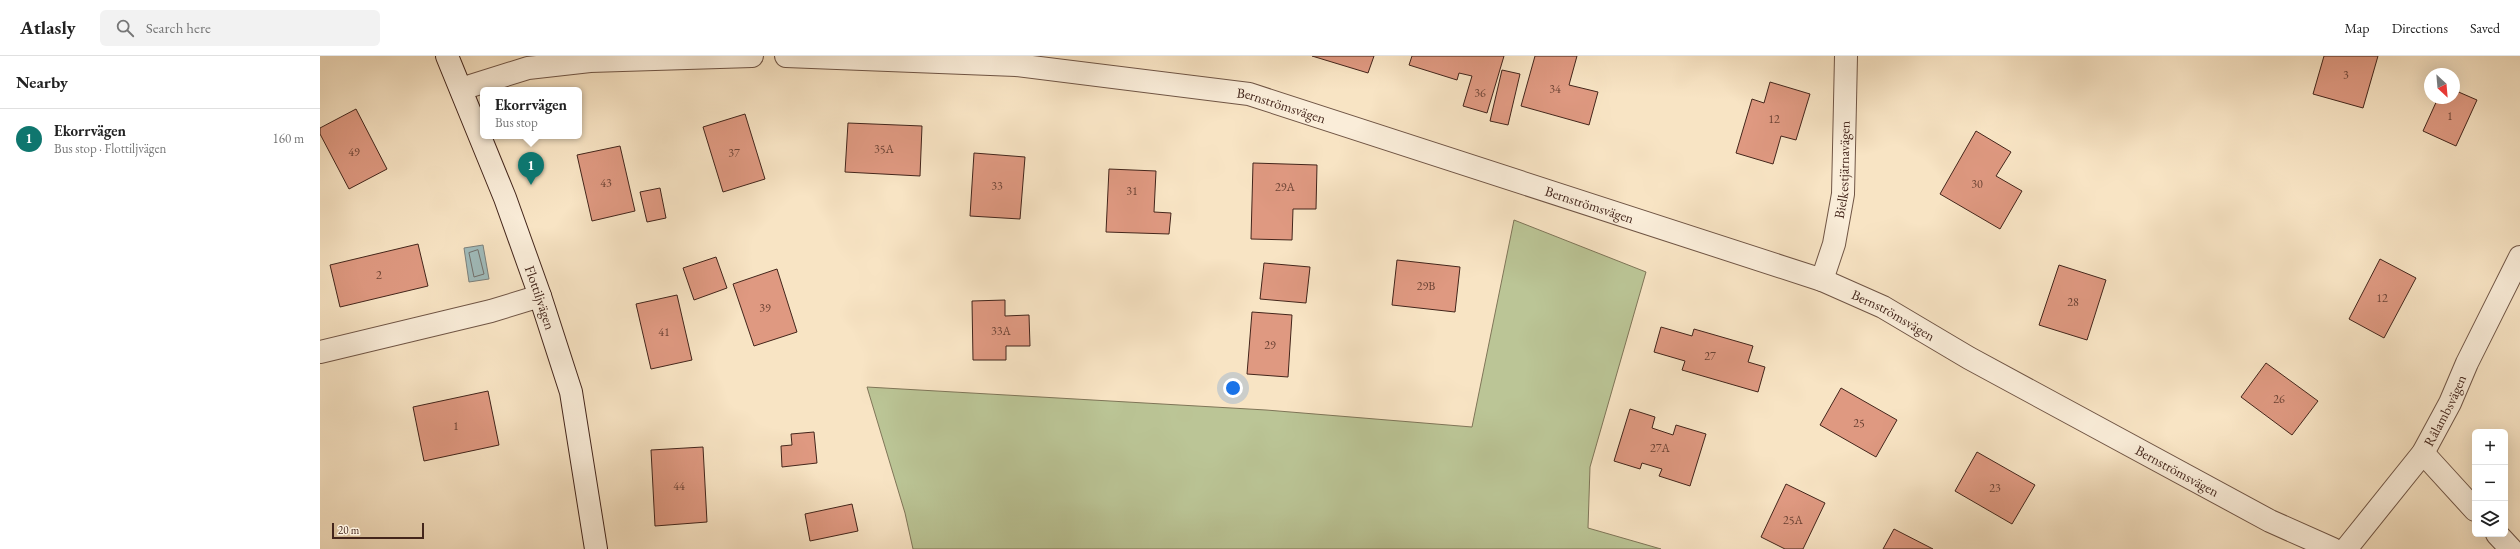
<!DOCTYPE html>
<meta charset="utf-8">
<style>
:root{--surface:#fff;--page:#f2f2f2;--text:#222;--muted:#767676;--line:#e0e0e0;--accent:#0f766e}
body{margin:0;font-family:"EB Garamond",serif;background:var(--page);color:var(--text)}
.controls{position:absolute;right:12px;bottom:12px;display:grid;overflow:hidden;border-radius:6px;box-shadow:0 4px 16px #0002}
.controls button{width:36px;height:36px;display:grid;place-items:center;padding:0;border:0;border-bottom:1px solid var(--line);background:var(--surface);color:var(--text);font:20px sans-serif}
.compass{position:absolute;left:2104px;top:12px;width:36px;height:36px;border-radius:50%;background:var(--surface);box-shadow:0 4px 16px #0002;rotate:154deg}
.scale{position:absolute;left:12px;bottom:10px;width:92px;box-sizing:border-box;padding-left:4px;border:2px solid #43251b;border-top:0;font-size:11px;line-height:14px;white-space:nowrap;color:#43251b;-webkit-text-stroke:3px #faedd9;paint-order:stroke}
.you{position:absolute;left:913px;top:332px;width:14px;height:14px;margin:-10px;border:3px solid #fff;border-radius:50%;background:#1a73e8;box-shadow:0 0 0 6px #1a73e833}
.badge{display:grid;place-items:center;width:26px;height:26px;border-radius:50%;background:var(--accent);color:#fff;font-size:13px;font-weight:700}
.pin{position:absolute;translate:-50% -33px;filter:drop-shadow(0 1px 2px #0008)}
.pin::after{content:'';position:absolute;top:21px;width:14px;height:12px;background:inherit;clip-path:polygon(0 0,100% 0,50% 100%)}
.popup{position:absolute;left:160px;top:31px;width:102px;height:52px;box-sizing:border-box;display:grid;place-content:center;border-radius:6px;background:var(--surface);filter:drop-shadow(0 1px 3px #0005);font-size:13px;white-space:nowrap;color:var(--muted)}
.popup b{font-size:15px;color:var(--text)}
.popup::after{content:'';position:absolute;left:50%;top:100%;margin-left:-8px;border:8px solid transparent;border-top-color:var(--surface)}
.list{margin:0;padding:0;list-style:none}
h2{display:flex;justify-content:space-between;align-items:center;height:52px;margin:0;padding:0 16px;font-size:17px}
h2 small{font-size:13px;font-weight:400;color:var(--muted)}
.list li{display:grid;grid-template-columns:26px 1fr auto;gap:12px;align-items:center;box-sizing:border-box;height:60px;padding:0 16px;border-top:1px solid var(--line)}
.list b{display:block;font-size:15px;white-space:nowrap}
.list p{margin:0;font-size:13px;white-space:nowrap;color:var(--muted)}
.list em{font-size:13px;font-style:normal;color:var(--muted)}
.icon{flex:none;width:22px;height:22px;fill:none;stroke:currentColor;stroke-width:2;stroke-linecap:round;stroke-linejoin:round}
.map{position:relative;flex:none;width:2200px;height:493px;overflow:hidden}
header{display:flex;align-items:center;gap:24px;box-sizing:border-box;height:56px;padding:0 20px;background:var(--surface);border-bottom:1px solid var(--line)}
header strong{font-size:19px}
nav{display:flex;gap:22px;margin-inline-start:auto;font-size:14px}
.search{width:280px;height:36px;background:var(--page);display:flex;align-items:center;gap:10px;box-sizing:border-box;padding:0 14px;border-radius:6px;color:var(--muted);font-size:15px}
main{display:flex}
aside{flex:1;background:var(--surface)}
.map>svg:first-child{display:block}
.green{fill:#bbc596;stroke:#7f7558}
.water{fill:#a0bcbc;stroke:#7b807c}
.lines{fill:none;stroke-linecap:round;stroke-linejoin:round}
.shore{stroke:#72706c;stroke-width:1}
.building{fill:#df9981;stroke:#43251b}
.street-casing{stroke:#705545;stroke-width:24}
.secondary-casing{stroke:#43251b;stroke-width:24}
.street{stroke:#faedd9;stroke-width:22}
.secondary{stroke:#faedd9;stroke-width:22}
.labels{text-anchor:middle;dominant-baseline:central;stroke-width:4;stroke-linejoin:round;paint-order:stroke}
.number-label{font-size:12px;fill:#6a4234}
.street-label{font-size:14px;fill:#43251b;stroke:#faedd9}
</style>
<header>
<strong>Atlasly</strong>
<div class="search"><svg class="icon" aria-label="search" viewBox="0 0 24 24"><circle cx="10" cy="10" r="6"/><path d="M15 15l6 6"/></svg>Search here</div>
<nav><a>Map</a><a>Directions</a><a>Saved</a></nav>
</header>
<main>
<aside>
<h2>Nearby<small></small></h2>
<ul class="list">
<li><span class="badge">1</span><div><b>Ekorrvägen</b><p>Bus stop · Flottiljvägen</p></div><em>160 m</em></li>
</ul>
</aside>
<div class="map">
<svg width="2200" height="493" viewBox="0 0 2200 493">
<rect width="100%" height="100%" fill="#f8e4c4"/>
<filter id="stains"><feTurbulence type="fractalNoise" baseFrequency=".005" numOctaves="4"/><feColorMatrix values="0 0 0 0 .2 0 0 0 0 .09 0 0 0 0 .02 0 0 0 .5 -.17"/></filter>
<radialGradient id="worn" r=".72"><stop offset=".6" stop-color="#630" stop-opacity="0"/><stop offset="1" stop-color="#630" stop-opacity=".3"/></radialGradient>
<path class="green" d="M1194 164 1326 216 1270 411 1268 472 1341 493H593L585 457 547 331 946 354 1152 371Z"/>
<path class="water" d="M163 189 169 223 149 226 144 192Z"/>
<g class="lines">
<path class="shore" d="M158 194 164 218 154 221 149 197Z"/>
</g>
<g class="building">
<path d="M992 0H1054L1048 17Z"/>
<path d="M1092 0H1184L1167 57 1143 50 1152 20 1139 17 1137 24 1089 9Z"/>
<path d="M1215 0H1257L1249 29 1278 36 1269 69 1201 50Z"/>
<path d="M2004 0H2058L2043 52 1993 38Z"/>
<path d="M1182 14 1200 18 1188 69 1170 65Z"/>
<path d="M1450 26 1490 38 1476 84 1461 80 1453 108 1416 97 1432 43 1444 47Z"/>
<path d="M2134 34 2157 44 2136 90 2103 75 2118 42H2134Z"/>
<path d="M36 53 67 113 29 133 0 78V72Z"/>
<path d="M425 58 445 123 403 136 383 71Z"/>
<path d="M528 67 602 70 600 120 525 116Z"/>
<path d="M1656 75 1691 96 1676 120 1702 135 1680 173 1620 138Z"/>
<path d="M300 90 315 155 272 165 257 99Z"/>
<path d="M654 97 705 101 700 163 650 160Z"/>
<path d="M933 107 997 109 996 153H973L972 184 931 183Z"/>
<path d="M789 113 836 115 834 156 851 157 849 178 786 176Z"/>
<path d="M340 132 346 162 327 166 320 136Z"/>
<path d="M98 188 108 230 20 251 10 209Z"/>
<path d="M396 201 407 232 374 244 363 212Z"/>
<path d="M2060 203 2096 222 2064 282 2029 263Z"/>
<path d="M1077 204 1140 211 1135 256 1072 249Z"/>
<path d="M944 207 990 211 986 247 940 243Z"/>
<path d="M1739 209 1786 224 1767 284 1719 269Z"/>
<path d="M457 213 477 276 434 290 413 228Z"/>
<path d="M357 239 372 304 331 313 316 248Z"/>
<path d="M685 244V260L709 259 710 290H686V304H653L652 245Z"/>
<path d="M932 256 972 259 968 321 927 318Z"/>
<path d="M1341 271 1372 280 1374 273 1433 290 1428 306 1445 311 1438 336 1362 314 1365 305 1334 296Z"/>
<path d="M1946 307 1998 345 1972 379 1921 341Z"/>
<path d="M1521 332 1577 364 1556 401 1500 369Z"/>
<path d="M168 335 179 389 104 405 93 351Z"/>
<path d="M1310 353 1335 361 1332 372 1353 379 1356 369 1386 378 1370 430 1339 420 1342 413 1322 407 1320 413 1294 405Z"/>
<path d="M494 376 497 407 462 411 461 390 472 389 471 378Z"/>
<path d="M383 391 387 466 335 470 331 394Z"/>
<path d="M1657 396 1715 429 1692 468 1635 435Z"/>
<path d="M1466 428 1505 447 1483 493H1465L1441 481Z"/>
<path d="M532 448 538 475 490 485 485 458Z"/>
<path d="M1574 473 1613 493H1563Z"/>
</g>
<g class="lines">
<defs>
<g id="street">
<path id="s1" d="M466 0 696 9 929 38 1502 224 1563 251 1649 302 1950 465 2013 493"/>
<path d="M141 33 208 12 270 5 432 0"/>
<path id="s2" d="M1502 224 1514 188 1523 138 1526 0"/>
<path d="M0 296 171 255 220 240"/>
<path d="M2103 397 2155 454"/>
<path d="M2177 478 2191 493"/>
<path id="s3" d="M2026 493 2103 397 2130 347 2147 307 2200 201"/>
</g>
<g id="secondary">
<path id="s4" d="M127 0 185 142 220 240 251 336 276 493"/>
</g>
</defs>
<use href="#street" class="street-casing"/>
<use href="#secondary" class="secondary-casing"/>
<use href="#street" class="street"/>
<use href="#secondary" class="secondary"/>
</g>
<g class="labels">
<g class="number-label">
<text x="2026" y="19">3</text>
<text x="1235" y="33">34</text>
<text x="1160" y="37">36</text>
<text x="2130" y="60">1</text>
<text x="1454" y="63">12</text>
<text x="564" y="93">35A</text>
<text x="34" y="96">49</text>
<text x="414" y="97">37</text>
<text x="286" y="127">43</text>
<text x="1657" y="128">30</text>
<text x="677" y="130">33</text>
<text x="965" y="131">29A</text>
<text x="812" y="135">31</text>
<text x="59" y="219">2</text>
<text x="1106" y="230">29B</text>
<text x="2062" y="242">12</text>
<text x="1753" y="246">28</text>
<text x="445" y="252">39</text>
<text x="681" y="275">33A</text>
<text x="344" y="276">41</text>
<text x="950" y="289">29</text>
<text x="1390" y="300">27</text>
<text x="1959" y="343">26</text>
<text x="1539" y="367">25</text>
<text x="136" y="370">1</text>
<text x="1340" y="392">27A</text>
<text x="359" y="430">44</text>
<text x="1675" y="432">23</text>
<text x="1473" y="464">25A</text>
</g>
<g class="street-label">
<text stroke="none"><textPath href="#s1" startOffset="499">Bernströmsvägen</textPath></text>
<text stroke="none"><textPath href="#s2" startOffset="113">Bielkestjärnavägen</textPath></text>
<text stroke="none"><textPath href="#s1" startOffset="823">Bernströmsvägen</textPath></text>
<text stroke="none"><textPath href="#s4" startOffset="259">Flottiljvägen</textPath></text>
<text stroke="none"><textPath href="#s1" startOffset="1147">Bernströmsvägen</textPath></text>
<text stroke="none"><textPath href="#s3" startOffset="171">Rålambsvägen</textPath></text>
<text stroke="none"><textPath href="#s1" startOffset="1471">Bernströmsvägen</textPath></text>
</g>
</g>
<rect width="100%" height="100%" filter="url(#stains)"/>
<rect width="100%" height="100%" fill="url(#worn)"/>
</svg>
<div class="controls">
<button>+</button>
<button>−</button>
<button><svg class="icon" aria-label="layers" viewBox="0 0 24 24"><path d="M12 4l9 5-9 5-9-5zM3 14l9 5 9-5"/></svg></button>
</div>
<svg class="compass" viewBox="-18 -18 36 36"><path d="M0-13l5 13h-10z" fill="#e53935"/><path d="M0 13l5-13h-10z" fill="#767676"/></svg>
<div class="scale">20 m</div>
<div class="you"></div>
<div class="pin badge" style="left:211px;top:129px">1</div>
<div class="popup"><b>Ekorrvägen</b>Bus stop</div>
</div>
</main>
